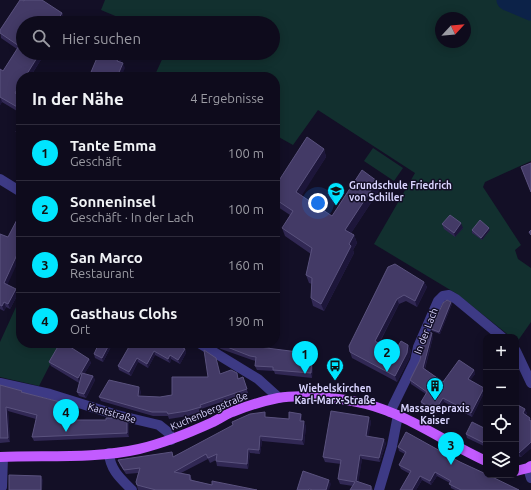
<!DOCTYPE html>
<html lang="de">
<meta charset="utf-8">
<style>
:root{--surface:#0e0b1c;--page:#171425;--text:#f1f3f6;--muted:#9b9ba3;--line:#2e2b3b;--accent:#00e5ff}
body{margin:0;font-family:Ubuntu,sans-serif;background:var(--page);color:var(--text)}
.controls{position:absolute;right:12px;bottom:12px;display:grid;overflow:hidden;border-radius:8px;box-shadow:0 2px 10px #0003}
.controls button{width:36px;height:36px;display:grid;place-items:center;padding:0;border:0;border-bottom:1px solid var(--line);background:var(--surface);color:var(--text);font:20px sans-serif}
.compass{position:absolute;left:435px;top:12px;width:36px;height:36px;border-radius:50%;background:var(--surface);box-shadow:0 2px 10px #0003;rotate:64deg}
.you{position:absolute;left:318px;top:203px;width:14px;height:14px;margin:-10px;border:3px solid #fff;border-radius:50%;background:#1a73e8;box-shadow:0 0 0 6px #1a73e833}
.badge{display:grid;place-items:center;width:26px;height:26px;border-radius:50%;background:var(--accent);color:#111;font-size:13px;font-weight:700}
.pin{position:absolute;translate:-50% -33px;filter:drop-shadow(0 1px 2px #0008)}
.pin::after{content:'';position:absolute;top:21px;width:14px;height:12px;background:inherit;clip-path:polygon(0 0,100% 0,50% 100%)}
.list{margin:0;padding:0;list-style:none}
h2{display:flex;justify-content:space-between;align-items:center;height:52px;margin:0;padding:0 16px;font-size:17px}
h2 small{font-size:13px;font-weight:400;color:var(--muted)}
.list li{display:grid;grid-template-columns:26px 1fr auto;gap:12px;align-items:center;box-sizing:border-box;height:56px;padding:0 16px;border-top:1px solid var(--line)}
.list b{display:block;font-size:15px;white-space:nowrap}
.list p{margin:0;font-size:13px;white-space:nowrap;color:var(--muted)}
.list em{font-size:13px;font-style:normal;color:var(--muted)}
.icon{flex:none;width:22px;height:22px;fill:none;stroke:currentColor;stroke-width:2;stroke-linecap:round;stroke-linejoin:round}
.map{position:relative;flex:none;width:531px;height:490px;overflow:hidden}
.search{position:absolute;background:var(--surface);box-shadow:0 2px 10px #0003;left:16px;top:16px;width:264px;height:44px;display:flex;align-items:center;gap:10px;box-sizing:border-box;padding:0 14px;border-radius:22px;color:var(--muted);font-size:15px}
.panel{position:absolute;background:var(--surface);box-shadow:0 2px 10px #0003;left:16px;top:72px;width:264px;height:276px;border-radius:16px}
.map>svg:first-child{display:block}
.green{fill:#12302f;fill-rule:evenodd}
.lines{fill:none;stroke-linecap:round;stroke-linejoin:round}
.river{stroke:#0c2248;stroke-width:21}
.minor{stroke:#3d3a85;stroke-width:10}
.major{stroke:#c25bff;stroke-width:10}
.wall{fill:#312854}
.shaded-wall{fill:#1d163a}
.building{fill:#433a66;stroke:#5a527e}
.labels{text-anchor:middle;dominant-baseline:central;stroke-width:3;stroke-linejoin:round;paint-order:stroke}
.poi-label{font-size:10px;font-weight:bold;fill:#d9d4ff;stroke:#130f26}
.street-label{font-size:10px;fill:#d9d4ff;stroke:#130f26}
</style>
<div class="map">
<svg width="531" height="490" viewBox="0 0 531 490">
<rect width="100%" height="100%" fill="#130f26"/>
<g class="green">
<path d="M105 0H531V161L485 182 483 187 521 245 515 250 518 259 531 268V322L517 342 516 337H511L457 294 374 244 415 173 318 110 293 145 275 135V77H154L165 53H273V23H132L101 10ZM441 18H465V42H441Z"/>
<path d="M373 148 403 168 394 181 364 161Z"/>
<path d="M21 296V343H61L39 386 0 377V342Z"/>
</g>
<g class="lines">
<path class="river" d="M507 0 531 10"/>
<g class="minor">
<path d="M0 179 21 192"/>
<path d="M199 343 258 379 279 398"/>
<path d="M516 351 531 383"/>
<path d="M0 383 50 394 117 415 159 425 169 433 171 440"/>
<path d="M390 412 415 361 418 347 438 301 443 296 449 295 456 299 502 337"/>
<path d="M109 453C110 470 121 479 132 490"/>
<path d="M528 468 531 478"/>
<path d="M2 487 3 457"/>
<path d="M379 490 392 446 398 415"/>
</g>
<g class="major">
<path d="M0 457C45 455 95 459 139 449 164 443 189 433 213 422 219 419 225 415 232 412 247 406 263 401 278 398 301 394 343 398 366 404 409 415 446 443 486 461"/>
<path d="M516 471 528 468 531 466"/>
</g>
</g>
<g class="wall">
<path d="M24 1 62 13 64 18 61 23H23L41 54 42 58 19 95 21 97V119L19 118 17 112V111L2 102 0 105V69L3 71 17 49 1 38 0 30Z"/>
<path d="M21 124V138L18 137 16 132Z"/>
<path d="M324 149 326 157 301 195 332 216 380 189 351 233 354 235 357 243 353 250 354 253 324 311 313 306 311 298 312 284 309 283 306 275 311 254 285 236 282 228 290 215 275 205V180L278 182Z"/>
<path d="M442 224 463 228 455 237 444 229Z"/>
<path d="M472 230H490L482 240 472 233Z"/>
<path d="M0 234 7 285 18 294 10 309 6 307 4 311 0 309Z"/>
<path d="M388 267 424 282 427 287 417 307 406 301 399 304 379 344 394 353 408 345 411 351 409 359 397 382 352 358 350 352Z"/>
<path d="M451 302 452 304 440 334 432 331 431 329Z"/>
<path d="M433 337 425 369 443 382 474 370 475 374 470 380 485 391 472 417 444 402 436 414 422 406 421 402 426 394 411 384 410 380Z"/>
<path d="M99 343H113L103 362 95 358 94 354Z"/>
<path d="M120 343H175L185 349 186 353 180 364 171 359 170 363 155 355 148 368 138 362 131 376 119 370 118 366 129 348Z"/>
<path d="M212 343H254L253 346 310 354V356H312L313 360 312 378 275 374 274 371 257 370 255 366 256 361 252 360 221 349Z"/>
<path d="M89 359 91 363 84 374 93 376 95 380 86 398 79 396 77 392 79 383 51 366 49 362Z"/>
<path d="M221 374 239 378 243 377 248 393 201 409 202 411 188 416 169 419 168 416H153L101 401 99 397 141 391 140 396 160 397 172 395 208 377Z"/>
<path d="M0 385 23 393 64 403 65 408 64 414H73L75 420H127L129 424V437L34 441 32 437 36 419 8 411 10 442 0 443Z"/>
<path d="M516 404 527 413 526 415 531 420V448L521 457 516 456Z"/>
<path d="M301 414 302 418V421L306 426 304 445 262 441 260 454 250 453 248 469 217 466 216 461V460L210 463 208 459 181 473 190 475 192 480 212 485 257 490H138L136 482 138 473 126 474 120 465 118 460 174 457 267 417 289 419Z"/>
<path d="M369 417 371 422 368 436 386 443 380 462 362 459 358 482 371 486 373 490H350L353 486 340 484 338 479 341 464 325 462 323 457Z"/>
<path d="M486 429V447L467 438 466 434Z"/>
<path d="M398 447 460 462 519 490H455L451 488 450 483 437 476 431 485 422 480 416 490H400L410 474 401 469 399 465 405 454 399 451Z"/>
</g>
<g class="shaded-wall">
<path d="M62 13 64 18 61 23H56Z"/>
<path d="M39 53H42L41 54 42 58 30 77H25Z"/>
<path d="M121 53H125L119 66 117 61Z"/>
<path d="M123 63 125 68 121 77H117Z"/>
<path d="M21 83V92L16 99 15 93Z"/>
<path d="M0 96 2 102 0 105Z"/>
<path d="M324 149 326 157 299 200 296 192Z"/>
<path d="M377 181 380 189 348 238 345 230Z"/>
<path d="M461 223 463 228 455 237 454 233Z"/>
<path d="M489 228 490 230 482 240 481 238Z"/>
<path d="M354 235 357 243 353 250 354 253 324 311 321 304 349 244Z"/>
<path d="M21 246V255L6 288 4 283Z"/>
<path d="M424 282 427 287 417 307 415 301Z"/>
<path d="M16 289 18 294 10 309 8 304Z"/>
<path d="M397 299 399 304 377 347 375 341Z"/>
<path d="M4 302 6 307 4 311 2 306Z"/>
<path d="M451 302 452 304 440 334 439 332Z"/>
<path d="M432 333 433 337 424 371 423 368Z"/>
<path d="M110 343H113L103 362 102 358Z"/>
<path d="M408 345 411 351 409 359 397 382 395 376Z"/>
<path d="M185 349 186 353 180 364 178 360Z"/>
<path d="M154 351 155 355 148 368 147 364Z"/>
<path d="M170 355 171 359 170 363 168 359Z"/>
<path d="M312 356 313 360 312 378 311 373Z"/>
<path d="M137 358 138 362 131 376 129 372Z"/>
<path d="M89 359 91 363 79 383 78 378Z"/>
<path d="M474 370 475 374 469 382 468 379Z"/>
<path d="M93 376 95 380 86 398 84 394Z"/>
<path d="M139 387 141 391 139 400 138 396Z"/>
<path d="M484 388 485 391 472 417 471 413Z"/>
<path d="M443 398 444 402 436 414 435 410Z"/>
<path d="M64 403 65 408 63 419 62 414Z"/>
<path d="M6 407 8 411 10 442 8 438Z"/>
<path d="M525 409 527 413 524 417 523 413Z"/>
<path d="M301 414 302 418V425L300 421Z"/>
<path d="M369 417 371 422 368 440 366 436Z"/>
<path d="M127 420 129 424V437L127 433Z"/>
<path d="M304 421 306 426 304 445 302 440Z"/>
<path d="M260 436 262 441 260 454 259 450Z"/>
<path d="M384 439 386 443 380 462 379 458Z"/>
<path d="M531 442V448L521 457 519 453Z"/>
<path d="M248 449 250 453 248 469 247 464Z"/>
<path d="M360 455 362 459 358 486 356 481Z"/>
<path d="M435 472 437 476 431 485 430 481Z"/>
<path d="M41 476 43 480 42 490H41Z"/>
<path d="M420 476 422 480 416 490H412Z"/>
<path d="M329 480 331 484 329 490H326Z"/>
</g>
<g class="building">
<path d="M20 0H22L24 1V0H42L62 13 56 23H23V53H40L25 77H21V83L15 93 21 97V114L17 112 19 108 0 97V69L3 71 19 46 0 33V30Z"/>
<path d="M99 53 107 56 108 53H121L117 61 123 63 117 77H89Z"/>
<path d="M21 124V135L16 132Z"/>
<path d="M307 137 324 149 296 192 332 216 362 170 377 181 345 230 354 235 349 244 351 246 321 304 311 298 312 278 306 275 312 248 282 228 293 211 275 199V180L278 182Z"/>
<path d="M531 163V192L521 167Z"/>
<path d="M21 212V246L4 283 16 289 8 304 4 302 2 306 0 305V234L8 237Z"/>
<path d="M450 215 461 223 454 233 442 224Z"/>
<path d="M480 220 489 228 481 238 472 230Z"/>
<path d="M531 230V235L529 232Z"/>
<path d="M395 264 424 282 415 301 404 295 397 299 375 341 394 353 401 341 408 345 407 353 395 376 350 352 349 346 388 267Z"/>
<path d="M447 300 451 302 439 332 431 329 443 303Z"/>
<path d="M429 332 432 333 423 368 443 382 459 360 474 370 468 379 484 388 471 413 443 398 435 410 421 402 427 392 410 380 420 360 423 345Z"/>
<path d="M60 343H64L89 359 78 378 49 362Z"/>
<path d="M99 343H110L102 358 94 354Z"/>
<path d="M126 343H175L185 349 178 360 170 355 168 359 154 351 147 364 137 358 129 372 118 366 130 345Z"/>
<path d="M217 343H252L251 346 298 352 299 349 308 350V356H312L311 373 273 370V367L255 366 256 357 250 356Z"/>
<path d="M204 350 216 358 220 374 231 370 237 373 238 379 243 377 247 389 200 405 201 407 187 411 168 414 167 412H152L99 397 109 380 139 387 138 396 160 397 172 395V377H208Z"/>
<path d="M82 373 93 376 84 394 77 392Z"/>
<path d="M0 385 22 391 21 392 64 403 62 414H73V420H106V418H117L127 420V433L32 437 37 415 6 407 8 438H0Z"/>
<path d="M516 404 525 409 523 413 530 418 529 420 531 421V442L519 453 516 452Z"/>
<path d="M331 411 369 417 366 436 384 439 379 458 360 455 356 481 371 486V490H350L355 482 338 479 341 460 323 457Z"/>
<path d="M265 412V417L289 419V412L301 414 300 421H304L302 440 260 436 259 450 248 449 247 464 216 461 217 454 208 458 206 454 174 472 190 475V480L212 485V481L257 490H156L137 485 136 482 140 468 124 470 118 460 172 452 173 457 233 425 232 422 250 414Z"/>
<path d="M472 422 486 429V444L466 434Z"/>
<path d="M406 432 460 462 486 474V475H488L519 490H461L449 484 451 481 435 472 430 481 420 476 412 490H400L411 471 399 465 406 452 398 447Z"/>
<path d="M303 471 329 480 326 490H313L309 489 308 490H297Z"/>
<path d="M9 475 41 476V490H9Z"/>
</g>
<defs>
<symbol id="school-pin" viewBox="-11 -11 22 30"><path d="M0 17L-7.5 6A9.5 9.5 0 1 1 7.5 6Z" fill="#00e5ff" stroke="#130f26"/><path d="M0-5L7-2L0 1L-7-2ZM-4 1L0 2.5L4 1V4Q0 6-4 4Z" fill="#111"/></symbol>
<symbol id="bus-pin" viewBox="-11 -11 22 30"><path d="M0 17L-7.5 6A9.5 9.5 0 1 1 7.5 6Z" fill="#00e5ff" stroke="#130f26"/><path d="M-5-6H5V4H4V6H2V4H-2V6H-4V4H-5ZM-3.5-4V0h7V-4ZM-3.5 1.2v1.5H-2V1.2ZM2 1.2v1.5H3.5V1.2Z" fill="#111"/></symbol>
<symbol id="building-pin" viewBox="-11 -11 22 30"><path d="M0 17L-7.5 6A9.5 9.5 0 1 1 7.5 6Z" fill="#00e5ff" stroke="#130f26"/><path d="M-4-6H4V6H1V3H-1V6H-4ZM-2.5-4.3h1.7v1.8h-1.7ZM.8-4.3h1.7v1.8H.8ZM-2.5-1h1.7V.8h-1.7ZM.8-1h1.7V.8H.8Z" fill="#111"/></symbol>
</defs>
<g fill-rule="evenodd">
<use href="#school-pin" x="326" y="181" width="20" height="27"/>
<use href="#bus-pin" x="325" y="356" width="20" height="27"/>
<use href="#building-pin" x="425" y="376" width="20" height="27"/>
</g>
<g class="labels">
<g class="poi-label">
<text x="349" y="185" text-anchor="start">Grundschule Friedrich<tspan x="349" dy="12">von Schiller</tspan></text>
<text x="335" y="388">Wiebelskirchen<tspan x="335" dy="12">Karl-Marx-Straße</tspan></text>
<text x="435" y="408">Massagepraxis<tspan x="435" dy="12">Kaiser</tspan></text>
</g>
<g class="street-label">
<text transform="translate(426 331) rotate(-69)">In der Lach</text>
<text transform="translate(209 411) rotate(-23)">Kuchenbergstraße</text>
<text transform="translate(112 413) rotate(16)">Kantstraße</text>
</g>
</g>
</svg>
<div class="controls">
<button>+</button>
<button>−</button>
<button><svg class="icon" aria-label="locate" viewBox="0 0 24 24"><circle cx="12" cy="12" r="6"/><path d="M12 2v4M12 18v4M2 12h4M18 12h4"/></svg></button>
<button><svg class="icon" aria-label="layers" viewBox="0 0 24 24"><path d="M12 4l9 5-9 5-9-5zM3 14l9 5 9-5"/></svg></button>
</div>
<svg class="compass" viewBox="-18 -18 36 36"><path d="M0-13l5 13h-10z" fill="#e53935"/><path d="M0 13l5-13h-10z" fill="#9b9ba3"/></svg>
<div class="you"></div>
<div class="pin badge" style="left:305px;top:374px">1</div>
<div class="pin badge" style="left:387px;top:372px">2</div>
<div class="pin badge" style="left:451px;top:465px">3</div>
<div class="pin badge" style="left:66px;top:432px">4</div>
<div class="search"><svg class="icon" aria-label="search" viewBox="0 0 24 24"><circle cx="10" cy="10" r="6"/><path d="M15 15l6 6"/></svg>Hier suchen</div>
<section class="panel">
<h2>In der Nähe<small>4 Ergebnisse</small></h2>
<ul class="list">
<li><span class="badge">1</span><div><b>Tante Emma</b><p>Geschäft</p></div><em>100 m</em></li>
<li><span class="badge">2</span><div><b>Sonneninsel</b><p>Geschäft · In der Lach</p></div><em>100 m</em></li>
<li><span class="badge">3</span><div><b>San Marco</b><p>Restaurant</p></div><em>160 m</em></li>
<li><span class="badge">4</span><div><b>Gasthaus Clohs</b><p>Ort</p></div><em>190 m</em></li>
</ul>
</section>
</div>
